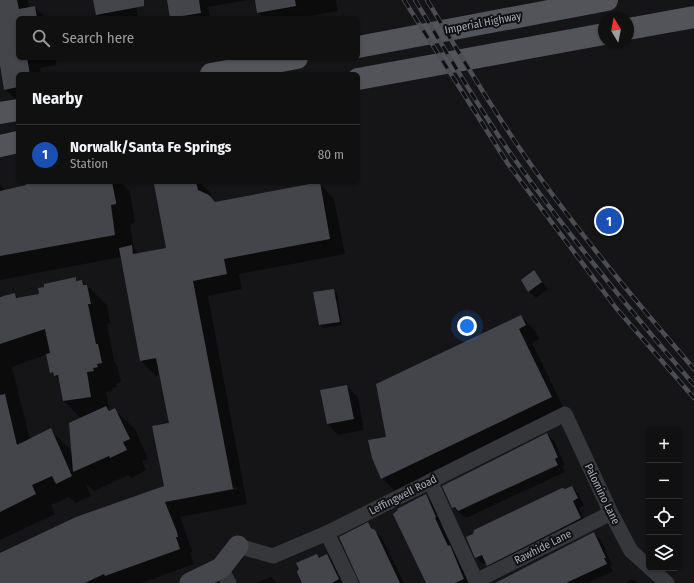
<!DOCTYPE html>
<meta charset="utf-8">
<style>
:root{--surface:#101011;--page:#19191a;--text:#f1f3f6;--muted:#9c9d9f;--line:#303031;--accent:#2563eb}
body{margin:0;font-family:"Fira Sans Condensed",sans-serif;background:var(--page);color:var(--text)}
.controls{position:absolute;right:12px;bottom:12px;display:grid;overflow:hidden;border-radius:6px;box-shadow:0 1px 3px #0004}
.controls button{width:36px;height:36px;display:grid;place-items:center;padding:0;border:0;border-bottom:1px solid var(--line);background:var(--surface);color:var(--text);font:20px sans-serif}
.compass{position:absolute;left:598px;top:12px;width:36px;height:36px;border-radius:50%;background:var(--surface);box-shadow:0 1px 3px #0004;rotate:350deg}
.you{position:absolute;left:467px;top:326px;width:14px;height:14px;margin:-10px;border:3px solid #fff;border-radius:50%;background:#1a73e8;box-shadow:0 0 0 6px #1a73e833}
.badge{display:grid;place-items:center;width:26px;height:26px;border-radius:50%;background:var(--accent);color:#fff;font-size:13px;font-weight:700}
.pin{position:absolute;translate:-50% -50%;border:2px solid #fff;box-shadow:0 1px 4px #0006}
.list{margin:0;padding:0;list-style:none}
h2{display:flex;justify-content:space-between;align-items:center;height:52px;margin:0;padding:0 16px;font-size:17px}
h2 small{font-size:13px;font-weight:400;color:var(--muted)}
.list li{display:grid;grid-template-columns:26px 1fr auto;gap:12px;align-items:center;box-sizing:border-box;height:60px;padding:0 16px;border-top:1px solid var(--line)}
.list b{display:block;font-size:15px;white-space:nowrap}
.list p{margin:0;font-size:13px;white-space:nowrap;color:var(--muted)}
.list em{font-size:13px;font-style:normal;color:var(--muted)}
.icon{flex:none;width:22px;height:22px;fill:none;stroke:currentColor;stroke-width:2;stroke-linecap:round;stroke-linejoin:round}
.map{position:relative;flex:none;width:694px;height:583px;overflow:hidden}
.search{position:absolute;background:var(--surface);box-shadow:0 1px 3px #0004;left:16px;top:16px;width:344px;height:44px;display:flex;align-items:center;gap:10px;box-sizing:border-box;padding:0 14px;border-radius:6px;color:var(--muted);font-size:15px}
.panel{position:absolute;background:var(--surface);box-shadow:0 1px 3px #0004;left:16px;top:72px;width:344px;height:112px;border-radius:6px}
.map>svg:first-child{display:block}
.shadow{fill:#0007;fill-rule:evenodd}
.building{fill:#44454a}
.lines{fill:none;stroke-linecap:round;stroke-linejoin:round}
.street{stroke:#36373b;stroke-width:15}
.secondary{stroke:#44464b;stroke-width:21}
.primary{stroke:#52545a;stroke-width:22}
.rail-casing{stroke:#4b4d52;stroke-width:4.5}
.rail{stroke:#101012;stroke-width:3;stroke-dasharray:9;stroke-linecap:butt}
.labels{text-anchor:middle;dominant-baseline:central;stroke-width:4;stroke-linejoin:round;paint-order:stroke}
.street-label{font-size:11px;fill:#a7acb6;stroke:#101012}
</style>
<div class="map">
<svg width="694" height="583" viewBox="0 0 694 583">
<rect width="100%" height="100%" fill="#151517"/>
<g class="shadow">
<path d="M0 0H28L29 8 35 7 46 18H18V58H55L57 65 40 68 41 74H18V102L5 89 0 59Z"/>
<path d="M94 0H135L138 18H100L97 14Z"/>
<path d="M168 0H248L208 7 210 18H171Z"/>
<path d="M256 0H336L338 11 299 18H264L258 13Z"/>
<path d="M26 182H121L130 192 135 222 130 225 134 249 139 254 167 249 168 182H200L210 192 211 198 216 203 319 183 334 199 345 254 239 274 242 289 208 296 247 504 180 517 191 548 192 552 190 553 194 564 142 583H0V554L165 487 170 423 161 375 156 376 141 361 121 257 0 280V185L6 191 27 186ZM237 487 238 489 178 500V498Z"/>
<path d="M534 272 548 289 536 298 529 291Z"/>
<path d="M75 278 79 282 82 281 107 305 110 323 107 324 114 361 117 365 121 382 116 384 117 387 112 388 113 391 106 392 109 409 111 411 115 410 135 429 148 459 142 461 146 470 131 478 128 475 94 491 85 483 91 496 76 503 69 497 51 505 55 514 0 540V295L2 297 14 294 19 298 40 294ZM48 354 51 372 61 382 64 401 81 418 72 454 70 449 50 430 32 448 12 367Z"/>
<path d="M333 290 337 293 342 325 324 328 320 325Z"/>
<path d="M521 316 535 331 539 339 532 343 565 411 396 492 382 478 387 438Z"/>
<path d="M347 386 358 397 364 430 338 435 328 424Z"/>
<path d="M547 434 554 441 565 465 562 466 565 472 466 518 453 507Z"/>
<path d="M572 487 579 494 584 506 579 508 587 525 495 572 486 563 483 564 476 557Z"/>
<path d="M426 496 433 503 443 524 441 525 470 583H427Z"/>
<path d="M368 524 382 538 404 583H360Z"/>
<path d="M593 533 601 540 612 565 610 566 613 571 588 583H494Z"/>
<path d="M317 555 320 558 327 555 334 562 344 583H303Z"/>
<path d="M271 577 277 583H254H255Z"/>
<path d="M633 579 639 583H625Z"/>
</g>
<g class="building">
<path d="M0 0H17L19 9 35 6 37 18H18V58H27L30 74H18V87L4 90 0 65Z"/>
<path d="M93 0H144V6L96 15Z"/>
<path d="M167 0H199L201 13 170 18Z"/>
<path d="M255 0H295L296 6 257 13Z"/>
<path d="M25 182H112L116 202V204L111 205 115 235 0 256V191L26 185Z"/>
<path d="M163 182H196L198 190 209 195 215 202 320 182 330 239 224 259 227 274 193 281 233 489 165 502 177 532 178 537H176L180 549 105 576 104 574 85 583H0V553L76 517 164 486 152 426 169 423 156 358 140 361 119 248 132 245 133 254 166 248 154 184Z"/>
<path d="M534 270 542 282 528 292 521 280Z"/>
<path d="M76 277V281L82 280 83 285H87L91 304H88L96 344H98L102 363 97 364 98 367 93 368 94 371 87 372 91 397 63 401 58 375 54 376 53 372 50 373 46 354 50 353 45 329 0 344V297L15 293 16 298 39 294 38 288 44 287V284Z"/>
<path d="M334 289 340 322 319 325 313 292Z"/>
<path d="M521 315 526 325 519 329 552 397 381 479 372 458 368 440 386 437 376 384Z"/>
<path d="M347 385 354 419 327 424 320 390Z"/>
<path d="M5 394 17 445 51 428 72 476 56 484 52 476 32 485 36 494 0 512V395Z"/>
<path d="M106 406 109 411 115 408 130 439 123 442 127 450 110 458 109 456 73 472 69 423Z"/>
<path d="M547 433 558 457 555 459 558 465 458 511 455 507 452 508 442 486Z"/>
<path d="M572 486 578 498 573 501 581 518 487 566 482 555 475 558 466 537 473 534 474 530 562 488 565 489Z"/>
<path d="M426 494 436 517 435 518 448 546 450 545 464 579 455 583H426L393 514 398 510 397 509Z"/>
<path d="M368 522 371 528 375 530 400 583H360L339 537Z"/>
<path d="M594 532 606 558H604L607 564 566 583H495Z"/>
<path d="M317 554 319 558 327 554 339 579 332 583H302L297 572 299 569 296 563Z"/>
</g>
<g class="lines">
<g class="street">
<path d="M430 481 477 583"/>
<path d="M327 533 351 583"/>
<path d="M238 546 273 556 327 533 565 414 611 513 631 551 649 567"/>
<path d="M221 568 229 583"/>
<path d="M650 568 667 583"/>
<path d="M476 581 611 513"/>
</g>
<path class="secondary" d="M190 583 221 568 238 546"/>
<g class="primary">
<path d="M628 29 694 17"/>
<path d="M358 47 607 0"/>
<path d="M211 74 297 58"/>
<path d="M358 79 604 34"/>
<path d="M0 113 18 110"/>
<path d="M0 146 18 142"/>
</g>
<defs>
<g id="rail">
<path d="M404 0 508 164 616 308 694 398"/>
<path d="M415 0C445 49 474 100 506 147 564 230 628 308 694 385"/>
<path d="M427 0C463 59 498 119 539 176 587 243 640 306 694 369"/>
</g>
</defs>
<use href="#rail" class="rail-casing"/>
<use href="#rail" class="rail"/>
</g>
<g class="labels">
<g class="street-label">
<text transform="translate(483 23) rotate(-11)">Imperial Highway</text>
<text transform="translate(602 494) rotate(64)">Palomino Lane</text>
<text transform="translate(403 495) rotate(-27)">Leffingwell Road</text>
<text transform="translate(543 547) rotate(-27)">Rawhide Lane</text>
</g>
</g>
</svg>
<div class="controls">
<button>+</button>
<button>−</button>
<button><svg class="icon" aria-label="locate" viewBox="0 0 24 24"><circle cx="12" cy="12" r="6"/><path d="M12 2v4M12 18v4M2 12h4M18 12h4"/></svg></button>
<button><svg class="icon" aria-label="layers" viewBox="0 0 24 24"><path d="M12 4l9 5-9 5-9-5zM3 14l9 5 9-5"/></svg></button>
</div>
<svg class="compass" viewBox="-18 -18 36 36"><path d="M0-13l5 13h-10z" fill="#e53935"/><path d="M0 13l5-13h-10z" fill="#9c9d9f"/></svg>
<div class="you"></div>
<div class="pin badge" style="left:609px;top:221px;background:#1a4fb4">1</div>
<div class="search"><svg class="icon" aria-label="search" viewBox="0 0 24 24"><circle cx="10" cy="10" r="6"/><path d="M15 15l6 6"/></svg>Search here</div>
<section class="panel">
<h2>Nearby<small></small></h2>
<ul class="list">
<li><span class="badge" style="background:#1a4fb4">1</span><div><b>Norwalk/Santa Fe Springs</b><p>Station</p></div><em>80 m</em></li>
</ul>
</section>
</div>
